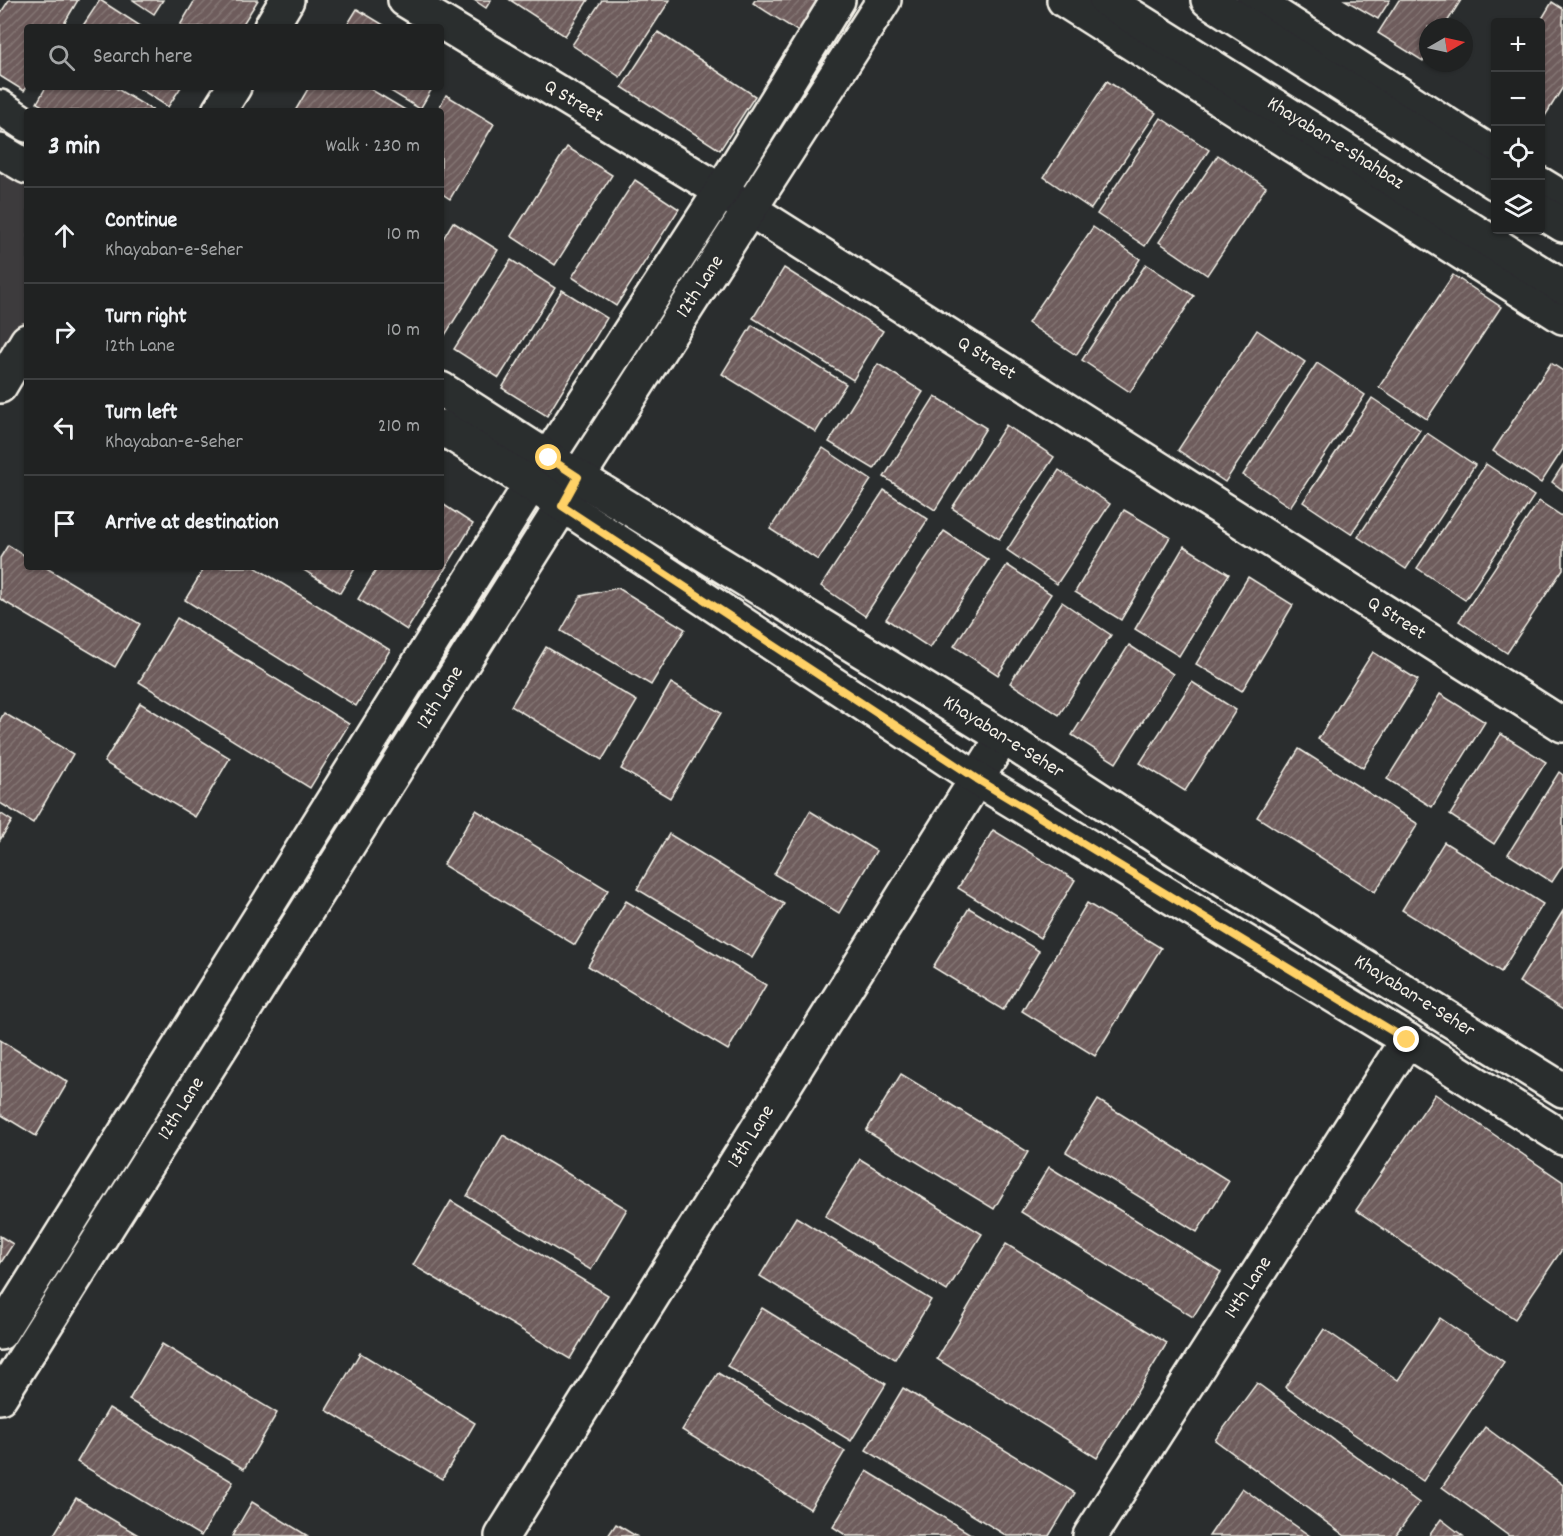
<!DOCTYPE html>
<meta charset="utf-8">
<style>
:root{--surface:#202222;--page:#2d2f2f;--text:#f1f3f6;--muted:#a2a4a5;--line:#3d3f40}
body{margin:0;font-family:Dekko,sans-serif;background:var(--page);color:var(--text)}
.controls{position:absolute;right:18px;top:18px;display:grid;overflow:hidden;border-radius:6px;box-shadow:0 2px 4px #0004}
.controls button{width:54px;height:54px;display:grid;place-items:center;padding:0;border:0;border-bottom:2px solid var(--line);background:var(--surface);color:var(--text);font:30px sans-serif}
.compass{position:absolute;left:1419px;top:18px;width:54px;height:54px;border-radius:50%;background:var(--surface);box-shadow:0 2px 4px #0004;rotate:81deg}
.stop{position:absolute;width:18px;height:18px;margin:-14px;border:4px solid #ffd166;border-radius:50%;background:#fff}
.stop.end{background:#ffd166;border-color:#fff;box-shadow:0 2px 6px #0008}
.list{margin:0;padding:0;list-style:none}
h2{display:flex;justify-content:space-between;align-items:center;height:78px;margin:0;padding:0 24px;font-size:26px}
h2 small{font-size:20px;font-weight:400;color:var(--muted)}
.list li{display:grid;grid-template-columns:39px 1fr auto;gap:18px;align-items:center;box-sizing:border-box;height:96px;padding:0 24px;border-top:2px solid var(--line)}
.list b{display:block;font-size:22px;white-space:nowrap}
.list p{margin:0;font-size:20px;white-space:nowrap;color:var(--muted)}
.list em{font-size:20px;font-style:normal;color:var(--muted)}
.icon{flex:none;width:33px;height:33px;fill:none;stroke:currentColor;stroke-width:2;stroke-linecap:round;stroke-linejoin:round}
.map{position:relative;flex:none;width:1563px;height:1536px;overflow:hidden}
.search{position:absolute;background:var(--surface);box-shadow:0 2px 4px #0004;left:24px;top:24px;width:420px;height:66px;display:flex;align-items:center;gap:15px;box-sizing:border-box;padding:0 21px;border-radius:6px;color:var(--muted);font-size:22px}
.panel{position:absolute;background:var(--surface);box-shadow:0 2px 4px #0004;left:24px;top:108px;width:420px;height:462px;border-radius:6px}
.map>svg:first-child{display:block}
.built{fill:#3e3b3c}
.building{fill:url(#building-hatch);stroke:#f4f1e8;stroke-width:1.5}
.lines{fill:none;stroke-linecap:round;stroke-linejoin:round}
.minor-casing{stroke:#f4f1e8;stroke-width:38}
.tertiary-casing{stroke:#f4f1e8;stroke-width:38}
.secondary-casing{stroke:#f4f1e8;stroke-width:38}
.minor{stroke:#2a2d2e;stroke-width:33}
.tertiary{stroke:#2a2d2e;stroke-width:33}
.secondary{stroke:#2a2d2e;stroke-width:33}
.route{stroke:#ffd166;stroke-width:8}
.labels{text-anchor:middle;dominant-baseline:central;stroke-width:4.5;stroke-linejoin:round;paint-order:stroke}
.street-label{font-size:20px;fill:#f4f1e8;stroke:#2a2d2e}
</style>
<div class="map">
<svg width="1563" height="1536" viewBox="0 0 1563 1536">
<defs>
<pattern id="building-hatch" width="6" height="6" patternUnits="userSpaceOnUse" patternTransform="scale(1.5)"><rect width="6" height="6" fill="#6e5c5b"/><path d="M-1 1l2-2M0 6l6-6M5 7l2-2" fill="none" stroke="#837473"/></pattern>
</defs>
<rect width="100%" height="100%" fill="#2a2d2e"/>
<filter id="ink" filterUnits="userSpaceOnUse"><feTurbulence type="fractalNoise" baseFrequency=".0167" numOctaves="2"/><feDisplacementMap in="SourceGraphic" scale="12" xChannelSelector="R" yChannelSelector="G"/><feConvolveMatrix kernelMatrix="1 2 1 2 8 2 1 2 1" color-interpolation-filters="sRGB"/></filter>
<g filter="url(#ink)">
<path class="built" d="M0 170 27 187V324L0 368Z"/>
<g class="building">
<path d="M9 0H78L62 27H27V86L24 91 0 76V14Z"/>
<path d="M100 0 142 27H82Z"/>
<path d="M133 0H163L154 14Z"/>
<path d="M195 0H258L241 27H179Z"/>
<path d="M474 0H491L486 8Z"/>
<path d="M510 0H588L565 36Z"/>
<path d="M602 0H670L620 77 572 45Z"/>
<path d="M755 0H823L802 34 753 3Z"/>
<path d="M1345 0H1390L1378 19Z"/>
<path d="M1399 0H1461L1444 27H1428V53L1423 61 1378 33Z"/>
<path d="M1552 2 1563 9V87L1540 124V22Z"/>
<path d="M357 9 387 27H346Z"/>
<path d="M658 32 755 96 720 150 622 87Z"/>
<path d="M1107 81 1156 113 1091 209 1044 177Z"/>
<path d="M46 87H114L154 111H51L37 103Z"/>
<path d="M137 87H181L168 107Z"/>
<path d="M309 87H367L407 111H295Z"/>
<path d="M384 87H433L420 109Z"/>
<path d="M446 95 494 124 450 199 441 193V111H437Z"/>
<path d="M1161 118 1209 150 1145 246 1097 214Z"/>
<path d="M567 147 612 175 555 265 511 236Z"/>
<path d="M1218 155 1266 187 1207 275 1159 242Z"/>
<path d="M635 180 679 209 616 306 572 277Z"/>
<path d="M453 222 498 250 442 340 441 242Z"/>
<path d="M1093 227 1140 259 1076 355 1028 323Z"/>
<path d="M511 260 555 288 499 378 454 349Z"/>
<path d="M1146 264 1194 296 1130 392 1082 360Z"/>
<path d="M784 268 883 331 853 380 753 318Z"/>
<path d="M1453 275 1501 307 1427 419 1379 387Z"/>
<path d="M562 290 607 318 547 416 502 388Z"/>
<path d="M752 325 846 384 816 432 722 374Z"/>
<path d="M1257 330 1305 362 1225 482 1178 450Z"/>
<path d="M1317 363 1365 395 1290 507 1243 475Z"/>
<path d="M1551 363 1563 371V449L1541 483 1493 451Z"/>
<path d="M878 364 923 392 874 469 829 442Z"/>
<path d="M935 396 986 428 935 510 884 477Z"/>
<path d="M1372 398 1420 430 1351 534 1303 502Z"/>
<path d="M1006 425 1054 457 999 539 952 508Z"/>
<path d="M1427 433 1475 465 1406 569 1358 537Z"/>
<path d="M823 448 871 480 818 560 770 529Z"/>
<path d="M1486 464 1534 496 1465 600 1417 568Z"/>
<path d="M1563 465V490L1552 482Z"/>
<path d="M1059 470 1110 504 1057 584 1007 550Z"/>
<path d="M884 490 928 519 865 616 821 586Z"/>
<path d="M1539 501 1563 517V569L1507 653 1459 621Z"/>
<path d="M441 503 473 524 407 630 358 599 378 567H441Z"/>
<path d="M1124 510 1170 537 1121 620 1075 592Z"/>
<path d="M944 531 988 560 930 648 886 619Z"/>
<path d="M8 545 27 557V567H45L140 624 115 667 0 599V558Z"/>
<path d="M1184 546 1229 574 1179 656 1135 629Z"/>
<path d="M1007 565 1051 594 998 675 954 646Z"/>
<path d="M205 567H255L390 650 356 706 185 600Z"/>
<path d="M299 567H356L340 593Z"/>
<path d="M1248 577 1293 605 1242 691 1196 664Z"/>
<path d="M618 588 685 629 651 685 561 631 581 596Z"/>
<path d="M1062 602 1111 635 1059 715 1010 683Z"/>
<path d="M177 618 349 724 310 788 139 682Z"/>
<path d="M1129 645 1173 674 1116 763 1072 735Z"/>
<path d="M546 647 637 701 602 760 511 706Z"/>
<path d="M1373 652 1418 680 1363 768 1318 739Z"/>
<path d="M1192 682 1236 710 1185 791 1140 763Z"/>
<path d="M671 683 721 713 670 798 621 769Z"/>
<path d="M1440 694 1485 722 1432 807 1387 779Z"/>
<path d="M140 703 230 758 195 817 104 762Z"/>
<path d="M4 713 73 754 33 823 0 803V720Z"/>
<path d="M1501 734 1546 762 1494 844 1450 815Z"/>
<path d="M1299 749 1418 824 1375 892 1257 817Z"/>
<path d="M1559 772 1563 775V865L1552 882 1508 854Z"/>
<path d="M476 810 608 890 575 945 443 865Z"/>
<path d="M810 811 876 851 839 913 774 874Z"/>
<path d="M0 813 12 821 0 840Z"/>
<path d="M993 830 1075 880 1040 938 958 888Z"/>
<path d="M669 834 784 904 752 958 637 889Z"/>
<path d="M1444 842 1543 904 1501 972 1402 910Z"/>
<path d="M626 901 766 985 728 1050 588 966Z"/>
<path d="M1087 903 1161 948 1095 1056 1022 1011Z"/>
<path d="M969 908 1039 951 1003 1010 933 967Z"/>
<path d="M1563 911V1010L1519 982Z"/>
<path d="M0 1040 68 1082 36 1136 0 1114Z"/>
<path d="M901 1074 1028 1152 994 1209 866 1131Z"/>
<path d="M1435 1094 1563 1182V1248L1515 1319 1356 1210Z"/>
<path d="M1098 1100 1229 1181 1197 1232 1066 1152Z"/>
<path d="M503 1135 627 1209 591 1270 467 1196Z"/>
<path d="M860 1159 982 1234 947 1291 825 1216Z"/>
<path d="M1049 1167 1221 1272 1193 1317 1021 1212Z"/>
<path d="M451 1201 608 1295 570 1359 413 1265Z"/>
<path d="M796 1217 931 1300 895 1359 760 1276Z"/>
<path d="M0 1236 13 1244 0 1264Z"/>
<path d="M1006 1244 1167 1343 1097 1458 937 1359Z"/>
<path d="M762 1308 886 1384 851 1441 727 1366Z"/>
<path d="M1440 1318 1504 1362 1423 1481 1285 1387 1324 1329 1398 1380Z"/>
<path d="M162 1344 277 1413 244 1469 129 1400Z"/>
<path d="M360 1353 475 1423 442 1479 326 1410Z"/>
<path d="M718 1373 845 1451 810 1509 682 1430Z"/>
<path d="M1257 1383 1419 1503 1395 1536H1345L1215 1440Z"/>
<path d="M903 1388 1075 1493 1049 1536H1007L866 1450Z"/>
<path d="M109 1408 233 1482 201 1536 77 1462Z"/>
<path d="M1485 1427 1563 1485V1536H1509L1442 1487Z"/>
<path d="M867 1471 974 1536H847L833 1527Z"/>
<path d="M1242 1488 1310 1536H1209Z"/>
<path d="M76 1498 140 1536H53Z"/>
<path d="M252 1502 308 1536H232Z"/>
<path d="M1441 1519 1463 1536H1429Z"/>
<path d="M616 1524 636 1536H608Z"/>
</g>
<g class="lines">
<defs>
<g id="minor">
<path d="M405 0 721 191 1563 725"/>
<path d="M1064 0 1563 317"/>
<path d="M1253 0 1496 156"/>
<path d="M271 27 287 0"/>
<path d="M219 111 234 87"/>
<path d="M1540 184 1563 198"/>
<path d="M0 386 27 341"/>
<path d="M0 1333 531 484 721 191 838 0"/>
<path d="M0 1397 562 506 578 477 884 0"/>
<path d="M502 1536 1003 737"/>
<path d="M1090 1536 1407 1040"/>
</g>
<g id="tertiary">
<path d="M0 107 27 125"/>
<path d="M0 151 27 167"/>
<path d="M441 389 578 477 1003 737 1174 848 1563 1090"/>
<path d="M441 427 531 484 977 779 1407 1040 1563 1138"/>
</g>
<g id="secondary">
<path d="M1106 0 1563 287"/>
<path d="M1208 0 1496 183"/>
<path d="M1540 211 1563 225"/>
</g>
</defs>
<use href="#minor" class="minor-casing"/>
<use href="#tertiary" class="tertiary-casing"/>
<use href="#secondary" class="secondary-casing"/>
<use href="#minor" class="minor"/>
<use href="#tertiary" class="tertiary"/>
<use href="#secondary" class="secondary"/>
</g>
</g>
<g class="lines" filter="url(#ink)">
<path class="route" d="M549 458 578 477 562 506 977 779 1407 1040"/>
</g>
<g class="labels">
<g class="street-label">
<text transform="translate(573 102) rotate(31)">Q Street</text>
<text transform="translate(1335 144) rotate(32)">Khayaban-e-Shahbaz</text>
<text transform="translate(701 287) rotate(-57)">12th Lane</text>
<text transform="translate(986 359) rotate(32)">Q Street</text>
<text transform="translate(1396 619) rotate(32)">Q Street</text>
<text transform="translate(441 698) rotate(-58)">12th Lane</text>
<text transform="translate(1003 738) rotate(32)">Khayaban-e-Seher</text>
<text transform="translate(1414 997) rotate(32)">Khayaban-e-Seher</text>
<text transform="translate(182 1109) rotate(-58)">12th Lane</text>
<text transform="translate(752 1137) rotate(-58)">13th Lane</text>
<text transform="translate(1249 1288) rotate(-57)">14th Lane</text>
</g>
</g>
</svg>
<div class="controls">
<button>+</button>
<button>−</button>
<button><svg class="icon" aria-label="locate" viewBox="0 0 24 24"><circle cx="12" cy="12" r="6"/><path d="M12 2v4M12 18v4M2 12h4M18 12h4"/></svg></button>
<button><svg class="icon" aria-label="layers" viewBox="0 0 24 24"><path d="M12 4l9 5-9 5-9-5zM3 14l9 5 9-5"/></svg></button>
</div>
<svg class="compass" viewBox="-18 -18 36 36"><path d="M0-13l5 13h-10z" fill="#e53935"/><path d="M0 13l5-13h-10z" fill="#a2a4a5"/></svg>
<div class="stop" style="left:549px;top:458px"></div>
<div class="stop end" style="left:1407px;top:1040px"></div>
<div class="search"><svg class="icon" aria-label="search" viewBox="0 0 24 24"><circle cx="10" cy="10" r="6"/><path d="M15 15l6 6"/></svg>Search here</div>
<section class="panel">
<h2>3 min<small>Walk · 230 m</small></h2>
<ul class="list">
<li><svg class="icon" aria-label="ahead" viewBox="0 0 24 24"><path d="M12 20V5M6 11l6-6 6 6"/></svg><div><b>Continue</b><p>Khayaban-e-Seher</p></div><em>10 m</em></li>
<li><svg class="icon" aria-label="right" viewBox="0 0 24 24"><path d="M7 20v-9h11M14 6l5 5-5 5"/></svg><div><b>Turn right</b><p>12th Lane</p></div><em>10 m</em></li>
<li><svg class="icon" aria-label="left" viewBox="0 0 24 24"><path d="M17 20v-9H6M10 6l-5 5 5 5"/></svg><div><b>Turn left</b><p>Khayaban-e-Seher</p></div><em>210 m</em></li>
<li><svg class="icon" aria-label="arrive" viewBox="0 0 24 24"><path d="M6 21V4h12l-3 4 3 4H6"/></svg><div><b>Arrive at destination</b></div></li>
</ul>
</section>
</div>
